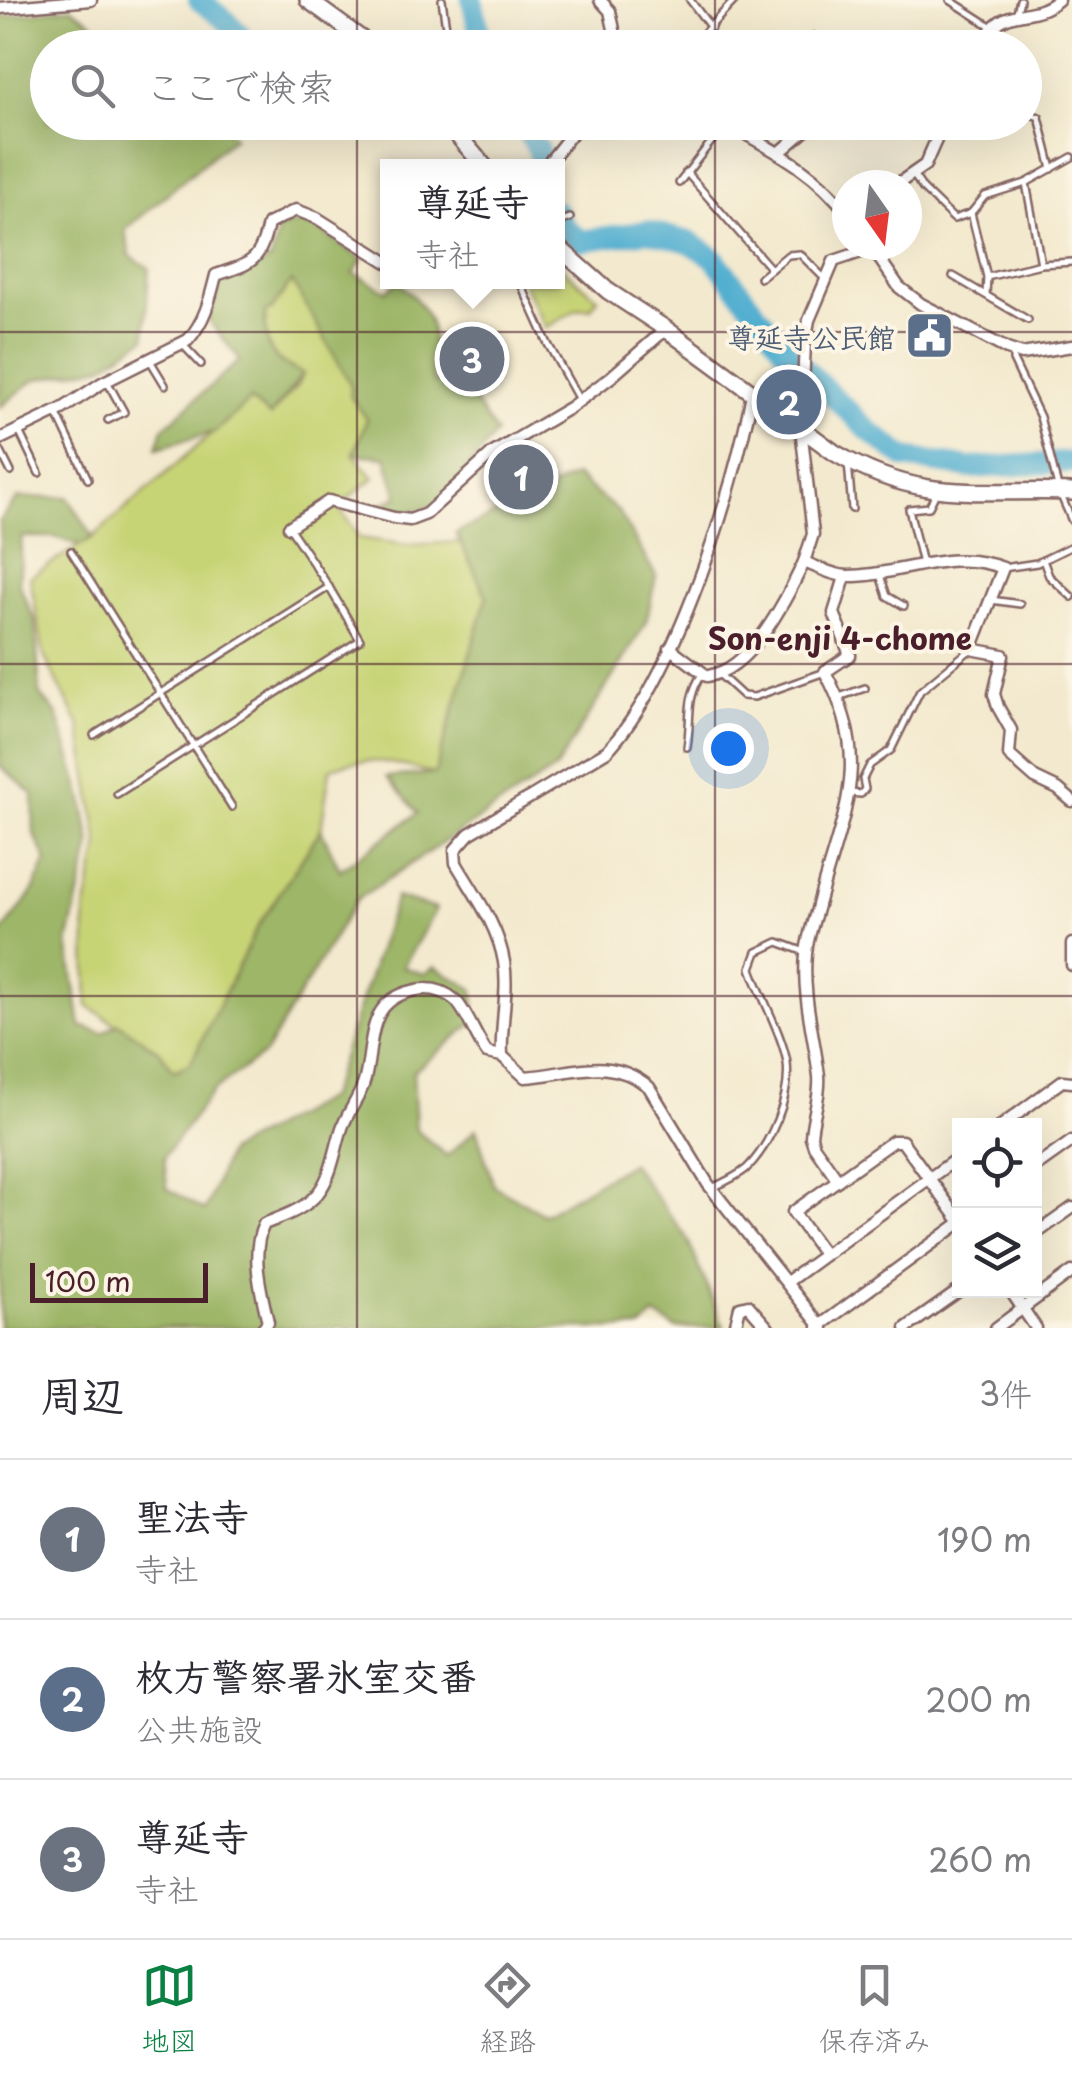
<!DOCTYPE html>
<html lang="ja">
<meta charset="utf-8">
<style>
:root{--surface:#fff;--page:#f2f2f3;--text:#2b2b33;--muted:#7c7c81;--line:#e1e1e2;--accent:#0b8043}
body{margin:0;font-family:"Playpen Sans","Klee One",sans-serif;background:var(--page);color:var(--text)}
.controls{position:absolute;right:30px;bottom:30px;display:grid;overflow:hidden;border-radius:0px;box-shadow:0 10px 40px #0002}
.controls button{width:90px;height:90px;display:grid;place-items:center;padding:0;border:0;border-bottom:2px solid var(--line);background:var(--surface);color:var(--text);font:50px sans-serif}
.compass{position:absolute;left:832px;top:170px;width:90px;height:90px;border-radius:50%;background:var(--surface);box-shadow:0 10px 40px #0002;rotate:166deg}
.scale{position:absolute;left:30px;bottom:25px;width:178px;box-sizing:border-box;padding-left:10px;border:5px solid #4a1f2b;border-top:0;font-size:28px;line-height:35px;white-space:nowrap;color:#4a1f2b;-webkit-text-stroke:8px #fcf5e5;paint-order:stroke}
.you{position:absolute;left:728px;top:748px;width:35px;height:35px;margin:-25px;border:8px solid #fff;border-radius:50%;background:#1a73e8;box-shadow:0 0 0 15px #1a73e833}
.badge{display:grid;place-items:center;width:65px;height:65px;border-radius:50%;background:var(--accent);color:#fff;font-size:32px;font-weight:700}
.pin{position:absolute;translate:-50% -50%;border:5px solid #fff;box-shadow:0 2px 10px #0006}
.popup{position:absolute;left:380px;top:159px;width:185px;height:130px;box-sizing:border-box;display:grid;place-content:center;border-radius:0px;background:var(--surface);filter:drop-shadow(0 2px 8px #0005);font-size:32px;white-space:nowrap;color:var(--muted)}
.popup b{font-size:38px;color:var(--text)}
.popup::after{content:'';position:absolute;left:50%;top:100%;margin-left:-20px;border:20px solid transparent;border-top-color:var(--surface)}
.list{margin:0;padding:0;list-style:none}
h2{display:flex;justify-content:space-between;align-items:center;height:130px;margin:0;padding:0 40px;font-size:42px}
h2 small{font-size:32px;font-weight:400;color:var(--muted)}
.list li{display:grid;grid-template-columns:65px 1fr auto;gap:30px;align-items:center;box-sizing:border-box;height:160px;padding:0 40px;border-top:2px solid var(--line)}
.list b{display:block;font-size:38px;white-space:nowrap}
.list p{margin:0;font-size:32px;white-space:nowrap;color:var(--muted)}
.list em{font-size:32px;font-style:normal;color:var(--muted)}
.icon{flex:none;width:55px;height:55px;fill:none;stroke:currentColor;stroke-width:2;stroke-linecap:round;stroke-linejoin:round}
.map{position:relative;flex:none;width:1072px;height:1328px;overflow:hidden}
.search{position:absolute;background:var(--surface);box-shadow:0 10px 40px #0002;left:30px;right:30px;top:30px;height:110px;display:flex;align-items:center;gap:25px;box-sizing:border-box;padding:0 35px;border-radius:55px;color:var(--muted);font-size:38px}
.sheet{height:610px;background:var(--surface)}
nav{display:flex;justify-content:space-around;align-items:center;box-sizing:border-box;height:140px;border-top:2px solid var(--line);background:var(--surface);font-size:28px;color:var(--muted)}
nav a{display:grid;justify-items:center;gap:5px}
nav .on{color:var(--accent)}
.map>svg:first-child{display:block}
.green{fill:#c7d476;stroke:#887a50;stroke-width:2.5}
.forest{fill:#9db667;stroke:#746a49;stroke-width:2.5}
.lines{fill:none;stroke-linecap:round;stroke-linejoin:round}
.river{stroke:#52afd0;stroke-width:22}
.lane-casing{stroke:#856664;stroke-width:10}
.street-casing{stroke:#856664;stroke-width:15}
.secondary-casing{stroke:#856664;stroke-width:20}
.path{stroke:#856664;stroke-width:2.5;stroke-dasharray:8 8;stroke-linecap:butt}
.lane{stroke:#fff;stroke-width:5}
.street{stroke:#fff;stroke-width:10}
.secondary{stroke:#fff;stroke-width:15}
.grid{fill:none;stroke:#4a1f2b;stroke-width:2.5;stroke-opacity:0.55}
.labels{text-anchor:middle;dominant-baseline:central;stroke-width:8;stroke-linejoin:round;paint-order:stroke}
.service-label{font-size:28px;font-weight:bold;fill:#4e5e75;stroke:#fcf5e5;text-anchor:end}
.neighbourhood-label{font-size:30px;font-weight:bold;fill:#4a1f2b;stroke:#fcf5e5}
</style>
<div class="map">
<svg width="1072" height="1328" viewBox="0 0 1072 1328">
<rect width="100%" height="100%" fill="#fcf5e5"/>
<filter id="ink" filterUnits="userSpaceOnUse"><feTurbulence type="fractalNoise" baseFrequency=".01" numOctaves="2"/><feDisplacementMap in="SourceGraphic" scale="20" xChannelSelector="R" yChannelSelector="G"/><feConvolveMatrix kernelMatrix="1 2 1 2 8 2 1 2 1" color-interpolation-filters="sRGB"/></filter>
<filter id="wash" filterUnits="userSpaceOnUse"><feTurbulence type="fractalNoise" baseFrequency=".0048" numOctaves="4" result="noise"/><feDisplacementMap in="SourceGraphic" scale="40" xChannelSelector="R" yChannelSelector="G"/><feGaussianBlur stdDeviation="2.25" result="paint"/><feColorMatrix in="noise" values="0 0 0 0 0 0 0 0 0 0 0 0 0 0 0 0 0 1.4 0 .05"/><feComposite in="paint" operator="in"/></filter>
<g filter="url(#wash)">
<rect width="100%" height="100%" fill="#f3e9ce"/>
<g class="green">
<path d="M557 264 598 298 591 308 577 309 546 328 523 282H557Z"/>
<path d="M292 280 351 385V397L367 419 354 454 374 478 338 506 359 538 409 545 460 542 487 597 435 774C399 764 364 753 330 769L321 829 257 928 190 1064 174 1071 160 1052 88 1006 85 912 99 845 80 726 44 656 30 577 93 537 250 400 270 416 296 387 303 374C268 357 266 351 265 312L272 309Z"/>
</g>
<g class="forest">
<path d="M71 7 120 42 156 47 48 48V122L222 123 234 137 125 230 130 256 149 268 145 338 103 366 34 380 0 407V17Z"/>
<path d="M306 221 362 259 354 273 386 291 398 282C438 315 433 332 433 381L461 383 496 433 441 504 395 515 377 506 398 497 386 457 354 454 367 419 351 397V385L292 281 272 309 265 312C266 351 268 357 303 374L270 416 250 400 215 432 157 448 163 428 240 360 208 320 222 281 271 260 279 228Z"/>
<path d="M575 476 619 512 656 576 646 623 556 768 356 900 265 1053 213 1091 164 1157 167 1188 205 1211 228 1152 329 1097 396 897 436 909 403 967 424 974 435 967 473 989 476 1021 413 1072 416 1130 447 1156 476 1129 494 1186 544 1214 631 1163 687 1238 724 1327 675 1328 655 1315 642 1328H0V935L31 895 47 861 34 834 33 794 0 766V520L18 498 68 497 93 537 80 545 55 537H22L19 584 35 621 40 695 57 714 82 795 91 844 68 943 81 1026 103 1033 118 1023 160 1052 174 1071 190 1064 257 928 321 829 340 870 418 813 387 777 435 773 487 597 456 533Z"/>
</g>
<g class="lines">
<g class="river">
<path d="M199 0 228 22 252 48"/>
<path d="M472 0 483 48"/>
<path d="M520 122 538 149 543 166"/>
<path d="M557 212 564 227 581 241 647 231 689 242 713 257 789 354 868 430 905 458 971 468 1072 462"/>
</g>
</g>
</g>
<g filter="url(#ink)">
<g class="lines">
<defs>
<g id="lane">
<path d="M442 0 449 48"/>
<path d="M690 0 711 28"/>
<path d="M950 0 992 27"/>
<path d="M1017 12 1020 0"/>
<path d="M471 48V47"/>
<path d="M690 48 735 0"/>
<path d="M1024 112 1039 117 1052 169"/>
<path d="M686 172 771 269"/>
<path d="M913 174 923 189 954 219 971 213 985 196 1026 183 1072 157"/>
<path d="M679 183 726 123"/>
<path d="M1026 183 1041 264"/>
<path d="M971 213 987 277 986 295"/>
<path d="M557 223 570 218"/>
<path d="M953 276 1028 320"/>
<path d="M987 277 1041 264 1072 262"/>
<path d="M760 278 788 255 800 254 824 278"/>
<path d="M520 282 548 344 578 398"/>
<path d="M183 345 201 364"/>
<path d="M1013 351V360L1040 417 1059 491 1072 521"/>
<path d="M151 362 165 385"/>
<path d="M57 414 88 479"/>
<path d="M108 420 124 412 108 383"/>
<path d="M19 431 39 473"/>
<path d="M0 450 11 472"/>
<path d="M848 462 852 509"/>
<path d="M71 551 232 807"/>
<path d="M1043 560 1049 576 1072 597"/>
<path d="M922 564 909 509 929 507 936 493"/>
<path d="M1003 568 1037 563 1072 546"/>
<path d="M880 575 887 596 904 606"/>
<path d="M991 600 1020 604"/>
<path d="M720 675 743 696 754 697 825 672"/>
<path d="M839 697 865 688"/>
<path d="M94 735 329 587"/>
<path d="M687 747C692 716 685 700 702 674"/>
<path d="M849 793 861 794 865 789 863 779 870 765 891 750 920 691 971 649"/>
<path d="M117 794 360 640 329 587 289 527"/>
<path d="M712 1188C723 1183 736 1177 746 1169 770 1146 791 1097 787 1063 783 1036 760 995 751 968L757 952 778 942 805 952"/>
</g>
<g id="street">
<path d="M600 0 610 11 618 48"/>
<path d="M0 8 91 0"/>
<path d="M981 48C1000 0 1028 25 1058 0"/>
<path d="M724 122C768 147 817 171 847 213"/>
<path d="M779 153 815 122"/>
<path d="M546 166 581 122"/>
<path d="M896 185 925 165 944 122"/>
<path d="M870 245 899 287 921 304 1007 349 1022 354 1072 346"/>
<path d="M873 248 834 261 809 320 805 343 801 428 813 534 804 562C817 567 834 576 848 576 903 576 949 547 1003 568L971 649 1003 655 994 694 998 707 1011 730 1009 755 1035 778 1058 789 1072 801"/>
<path d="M0 439 62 409 102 383 188 340C205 321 210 299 216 275 251 263 260 263 268 224L296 210 317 218 387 262"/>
<path d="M289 527 329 501 394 518 410 520 426 514 493 453 571 407 611 377 666 329"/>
<path d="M670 648 707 676C751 671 787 598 804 562"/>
<path d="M1072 944V965"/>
<path d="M502 1056C500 1025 509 992 504 962 498 925 474 894 456 863L455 850 469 834 607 751C676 677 733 494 752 394"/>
<path d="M1001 1126 1062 1081 1072 1082"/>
<path d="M1034 1168 1072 1141"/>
<path d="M838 1180 814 1146 811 1137C812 1116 821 1097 819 1076 814 1035 802 996 806 954 807 939 813 923 817 909 840 817 876 765 825 672L850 655 834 613 845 577"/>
<path d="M1034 1235 1072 1208"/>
<path d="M823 1253 793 1212 893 1141H902L960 1221"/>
<path d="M787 1282 960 1156"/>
<path d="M1010 1290 1036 1328"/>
<path d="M818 1327 960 1223"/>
<path d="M263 1328 268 1322C261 1292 250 1252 264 1224 284 1216 304 1210 318 1193 332 1176 335 1149 342 1128 348 1111 361 1096 365 1079 374 1042 366 1002 412 991 427 987 442 989 455 1000 466 1010 476 1038 487 1053L502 1056 525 1077C571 1074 609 1054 649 1087L708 1184 822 1328"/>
<path d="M735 1328 740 1307 748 1305 768 1328"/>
<path d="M906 1328 960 1290"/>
<path d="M996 1328 1072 1272"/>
</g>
<g id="secondary">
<path d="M308 0 374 48"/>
<path d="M446 122 484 166"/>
<path d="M557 246 608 291 666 329 835 453C921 504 978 489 1072 492"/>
</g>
</defs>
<use href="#lane" class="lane-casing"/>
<use href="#street" class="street-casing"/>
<use href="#secondary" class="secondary-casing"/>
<g class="path">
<path d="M813 31 823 42"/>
<path d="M812 48 832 40"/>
</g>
<use href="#lane" class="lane"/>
<use href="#street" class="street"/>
<use href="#secondary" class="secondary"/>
</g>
</g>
<path class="grid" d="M357 0V48M715 0V48M357 122V1328M715 122V1328M0 332H1072M0 664H1072M0 996H1072"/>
<defs>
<symbol id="civic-square" viewBox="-11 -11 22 22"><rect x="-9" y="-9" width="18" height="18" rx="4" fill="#5c6f8a" stroke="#fcf5e5"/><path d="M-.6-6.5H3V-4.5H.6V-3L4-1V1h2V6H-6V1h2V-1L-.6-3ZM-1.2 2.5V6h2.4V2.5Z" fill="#fff"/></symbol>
</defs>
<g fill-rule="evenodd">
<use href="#civic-square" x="902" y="308" width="55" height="55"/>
</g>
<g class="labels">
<g class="service-label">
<text x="895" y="336">尊延寺公民館</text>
</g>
<g class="neighbourhood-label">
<text x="840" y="637">Son-enji 4-chome</text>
</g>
</g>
</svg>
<div class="controls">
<button><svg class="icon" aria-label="locate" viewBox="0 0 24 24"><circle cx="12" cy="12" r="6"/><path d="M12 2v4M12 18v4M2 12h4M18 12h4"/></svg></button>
<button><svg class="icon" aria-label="layers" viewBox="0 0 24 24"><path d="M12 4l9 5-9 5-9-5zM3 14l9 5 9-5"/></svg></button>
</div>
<svg class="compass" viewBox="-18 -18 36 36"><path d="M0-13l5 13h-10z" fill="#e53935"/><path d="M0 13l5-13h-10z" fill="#7c7c81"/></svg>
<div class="scale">100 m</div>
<div class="you"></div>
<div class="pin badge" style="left:521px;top:477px;background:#6b7280">1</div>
<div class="pin badge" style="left:789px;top:402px;background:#5c6f8a">2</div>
<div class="pin badge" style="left:472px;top:359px;background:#6b7280">3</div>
<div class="popup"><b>尊延寺</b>寺社</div>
<div class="search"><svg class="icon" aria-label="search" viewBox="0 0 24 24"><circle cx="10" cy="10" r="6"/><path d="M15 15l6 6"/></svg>ここで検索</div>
</div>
<section class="sheet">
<h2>周辺<small>3件</small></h2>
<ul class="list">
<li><span class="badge" style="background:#6b7280">1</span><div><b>聖法寺</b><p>寺社</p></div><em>190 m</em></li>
<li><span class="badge" style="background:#5c6f8a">2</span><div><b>枚方警察署氷室交番</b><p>公共施設</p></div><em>200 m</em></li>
<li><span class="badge" style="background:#6b7280">3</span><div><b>尊延寺</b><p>寺社</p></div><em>260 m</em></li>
</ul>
</section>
<nav>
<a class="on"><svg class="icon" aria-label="map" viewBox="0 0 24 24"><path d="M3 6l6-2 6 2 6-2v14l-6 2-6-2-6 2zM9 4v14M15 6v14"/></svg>地図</a>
<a><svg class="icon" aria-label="directions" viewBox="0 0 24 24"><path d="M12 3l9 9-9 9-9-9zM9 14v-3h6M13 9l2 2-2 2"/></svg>経路</a>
<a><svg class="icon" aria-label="saved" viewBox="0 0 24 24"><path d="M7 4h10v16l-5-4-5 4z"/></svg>保存済み</a>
</nav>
